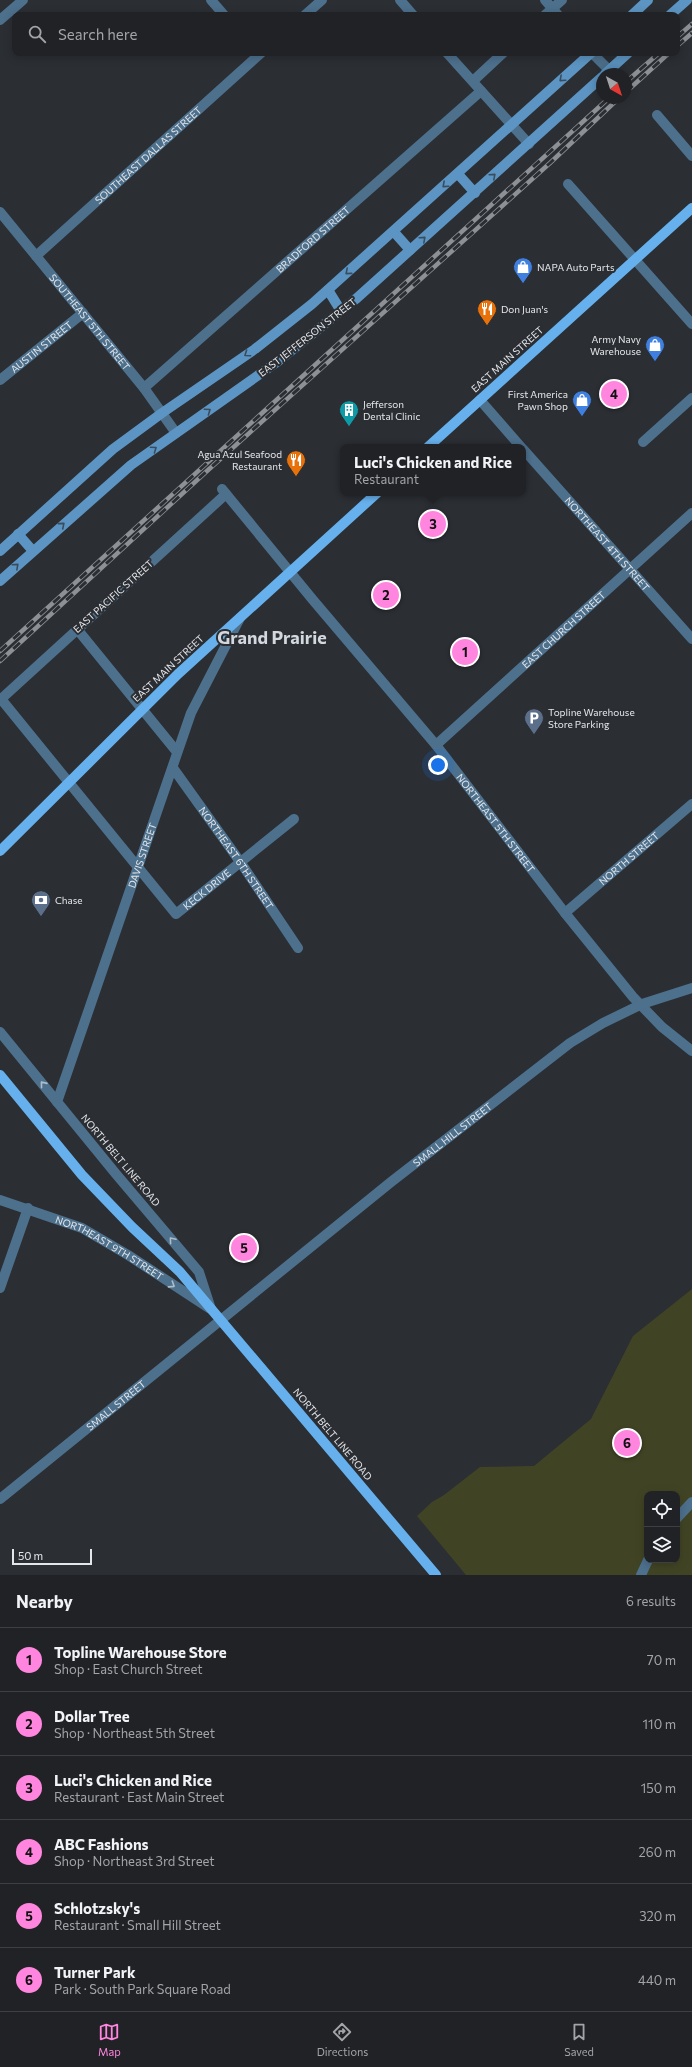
<!DOCTYPE html>
<meta charset="utf-8">
<style>
:root{--surface:#202226;--page:#2d2f32;--text:#f1f3f6;--muted:#a2a4a7;--line:#3d3f43;--accent:#ff85df}
body{margin:0;font-family:Commissioner,sans-serif;background:var(--page);color:var(--text)}
.controls{position:absolute;right:12px;bottom:12px;display:grid;overflow:hidden;border-radius:8px;box-shadow:0 2px 10px #0003}
.controls button{width:36px;height:36px;display:grid;place-items:center;padding:0;border:0;border-bottom:1px solid var(--line);background:var(--surface);color:var(--text);font:20px sans-serif}
.compass{position:absolute;left:596px;top:68px;width:36px;height:36px;border-radius:50%;background:var(--surface);box-shadow:0 2px 10px #0003;rotate:141deg}
.scale{position:absolute;left:12px;bottom:10px;width:80px;box-sizing:border-box;padding-left:4px;border:2px solid #e4e6e9;border-top:0;font-size:11px;line-height:14px;white-space:nowrap;color:#e4e6e9;-webkit-text-stroke:3px #2b2e33;paint-order:stroke}
.you{position:absolute;left:438px;top:765px;width:14px;height:14px;margin:-10px;border:3px solid #fff;border-radius:50%;background:#1a73e8;box-shadow:0 0 0 6px #1a73e833}
.badge{display:grid;place-items:center;width:26px;height:26px;border-radius:50%;background:var(--accent);color:#111;font-size:13px;font-weight:700}
.pin{position:absolute;translate:-50% -50%;border:2px solid #fff;box-shadow:0 1px 4px #0006}
.popup{position:absolute;left:340px;top:444px;width:186px;height:52px;box-sizing:border-box;display:grid;place-content:center;border-radius:8px;background:var(--surface);filter:drop-shadow(0 1px 3px #0005);font-size:13px;white-space:nowrap;color:var(--muted)}
.popup b{font-size:15px;color:var(--text)}
.popup::after{content:'';position:absolute;left:50%;top:100%;margin-left:-8px;border:8px solid transparent;border-top-color:var(--surface)}
.list{margin:0;padding:0;list-style:none}
h2{display:flex;justify-content:space-between;align-items:center;height:52px;margin:0;padding:0 16px;font-size:17px}
h2 small{font-size:13px;font-weight:400;color:var(--muted)}
.list li{display:grid;grid-template-columns:26px 1fr auto;gap:12px;align-items:center;box-sizing:border-box;height:64px;padding:0 16px;border-top:1px solid var(--line)}
.list b{display:block;font-size:15px;white-space:nowrap}
.list p{margin:0;font-size:13px;white-space:nowrap;color:var(--muted)}
.list em{font-size:13px;font-style:normal;color:var(--muted)}
.icon{flex:none;width:22px;height:22px;fill:none;stroke:currentColor;stroke-width:2;stroke-linecap:round;stroke-linejoin:round}
.map{position:relative;flex:none;width:692px;height:1575px;overflow:hidden}
.search{position:absolute;background:var(--surface);box-shadow:0 2px 10px #0003;left:12px;right:12px;top:12px;height:44px;display:flex;align-items:center;gap:10px;box-sizing:border-box;padding:0 14px;border-radius:8px;color:var(--muted);font-size:15px}
.sheet{height:436px;background:var(--surface)}
nav{display:flex;justify-content:space-around;align-items:center;box-sizing:border-box;height:56px;border-top:1px solid var(--line);background:var(--surface);font-size:11px;color:var(--muted)}
nav a{display:grid;justify-items:center;gap:2px}
nav .on{color:var(--accent)}
.map>svg:first-child{display:block}
.park{fill:#414424;fill-rule:evenodd}
.lines{fill:none;stroke-linecap:round;stroke-linejoin:round}
.minor{stroke:#4d708d;stroke-width:10}
.tertiary{stroke:#4d708d;stroke-width:10}
.secondary{stroke:#5c95c3;stroke-width:10}
.primary{stroke:#66b1ed;stroke-width:10}
.rail-casing{stroke:#8d9094;stroke-width:4.5}
.rail{stroke:#2b2e33;stroke-width:3;stroke-dasharray:9;stroke-linecap:butt}
.oneway{stroke:#3a4d5e}
.oneway2{stroke:#afbdc9}
.labels{text-anchor:middle;dominant-baseline:central;stroke-width:4;stroke-linejoin:round;paint-order:stroke}
.street-label{font-size:10px;fill:#e4e6e9;stroke:#2b2e33}
.poi-label{font-size:10px;fill:#e4e6e9;stroke:#2b2e33;text-anchor:start}
.town-label{font-size:18px;font-weight:bold;fill:#d3d8de;stroke:#2b2e33}
</style>
<div class="map">
<svg width="692" height="1575" viewBox="0 0 692 1575">
<rect width="100%" height="100%" fill="#2b2e33"/>
<path class="park" d="M692 1289V1575H466L417 1516 432 1502 444 1495 480 1467 534 1466 591 1419 633 1336ZM647 1494H677V1560H647Z"/>
<g class="lines">
<g class="minor">
<path d="M211 0 224 15"/>
<path d="M400 0 413 15"/>
<path d="M545 0 558 15"/>
<path d="M305 15 322 0"/>
<path d="M545 15 562 0"/>
<path d="M447 53 529 144"/>
<path d="M592 53 609 70"/>
<path d="M473 81 503 53"/>
<path d="M657 115 692 156"/>
<path d="M568 184 692 324"/>
<path id="s1" d="M0 212 144 388 176 433"/>
<path id="s2" d="M36 256 261 53"/>
<path id="s3" d="M0 380 83 313"/>
<path id="s4" d="M144 388 481 91"/>
<path d="M480 400 521 447"/>
<path d="M643 442 692 398"/>
<path id="s5" d="M523 449 692 639"/>
<path id="s6" d="M222 489 313 600 436 745 565 913 633 997 662 1027 692 1051"/>
<path id="s7" d="M226 494 1 699 176 914 294 819"/>
<path d="M77 629 177 752"/>
<path id="s8" d="M436 745 692 513"/>
<path id="s9" d="M173 768 241 863 298 948"/>
<path id="s10" d="M565 913 692 804"/>
<path id="s11" d="M57 1102 191 713 240 618"/>
<path d="M0 1288 28 1208"/>
<path d="M677 1518 692 1502"/>
<path d="M641 1575 648 1560"/>
</g>
<g class="tertiary">
<path d="M0 20 23 0"/>
<path d="M0 1032 116 1174 199 1272 211 1309"/>
<path id="s12" d="M0 1200 82 1228 128 1255 209 1308"/>
<path id="s13" d="M0 1499 391 1182 570 1043 603 1023 642 1004 692 988"/>
</g>
<g class="secondary">
<path d="M632 15 648 0"/>
<path d="M670 15 687 0"/>
<path d="M605 74 628 53"/>
<path d="M458 174 475 193"/>
<path d="M394 232 410 250"/>
<path d="M328 290 341 311"/>
<path d="M18 534 33 551"/>
<path d="M0 551 113 449 162 413 255 349 312 304 591 53"/>
<path d="M0 581 131 465 277 362 357 298 602 77"/>
</g>
<g class="primary">
<path d="M428 447 692 208"/>
<path d="M0 851 178 674 377 493"/>
<path d="M0 1075 82 1175 132 1227 180 1272 436 1575"/>
</g>
<defs>
<g id="rail">
<path d="M677 37 692 24"/>
<path d="M677 46 692 33"/>
<path d="M626 82 659 53"/>
<path d="M626 92 669 53"/>
<path d="M0 651 609 98"/>
<path d="M0 661 207 471 550 163 619 98"/>
</g>
</defs>
<use href="#rail" class="rail-casing"/>
<use href="#rail" class="rail"/>
</g>
<defs><path id="oneway-chevron" d="M-2-3.5L2.5 0L-2 3.5" fill="none" stroke-width="1.6" stroke-linecap="round" stroke-linejoin="round"/></defs>
<g class="oneway">
<use href="#oneway-chevron" transform="translate(562 79) rotate(138)"/>
<use href="#oneway-chevron" transform="translate(493 176) rotate(-42)"/>
<use href="#oneway-chevron" transform="translate(445 185) rotate(138)"/>
<use href="#oneway-chevron" transform="translate(423 239) rotate(-42)"/>
<use href="#oneway-chevron" transform="translate(348 272) rotate(139)"/>
<use href="#oneway-chevron" transform="translate(247 354) rotate(145)"/>
<use href="#oneway-chevron" transform="translate(208 411) rotate(-35)"/>
<use href="#oneway-chevron" transform="translate(154 449) rotate(-35)"/>
<use href="#oneway-chevron" transform="translate(62 525) rotate(-41)"/>
<use href="#oneway-chevron" transform="translate(16 566) rotate(-42)"/>
</g>
<g class="oneway2">
<use href="#oneway-chevron" transform="translate(43 1084) rotate(-129)"/>
<use href="#oneway-chevron" transform="translate(172 1240) rotate(-130)"/>
<use href="#oneway-chevron" transform="translate(172 1285) rotate(33)"/>
</g>
<defs>
<symbol id="shop-pin" viewBox="-11 -11 22 30"><path d="M0 17L-7.5 6A9.5 9.5 0 1 1 7.5 6Z" fill="#3f7fe0" stroke="#2b2e33"/><path d="M-5-2.5h2.3a2.7 3.5 0 0 1 5.4 0H5L5.5 6h-11ZM-1.5-2.5h3a1.5 2.3 0 0 0-3 0Z" fill="#fff"/></symbol>
<symbol id="restaurant-pin" viewBox="-11 -11 22 30"><path d="M0 17L-7.5 6A9.5 9.5 0 1 1 7.5 6Z" fill="#e8710a" stroke="#2b2e33"/><path d="M-5-6h1v4h1v-4h1v4h1v-4h1v5L-1.5 .5V6h-2V.5L-5-1ZM5-6V6H3V1.5H1.5Q1.5-4 5-6Z" fill="#fff"/></symbol>
<symbol id="building-pin" viewBox="-11 -11 22 30"><path d="M0 17L-7.5 6A9.5 9.5 0 1 1 7.5 6Z" fill="#0f9aa8" stroke="#2b2e33"/><path d="M-4-6H4V6H1V3H-1V6H-4ZM-2.5-4.3h1.7v1.8h-1.7ZM.8-4.3h1.7v1.8H.8ZM-2.5-1h1.7V.8h-1.7ZM.8-1h1.7V.8H.8Z" fill="#fff"/></symbol>
<symbol id="parking-pin" viewBox="-11 -11 22 30"><path d="M0 17L-7.5 6A9.5 9.5 0 1 1 7.5 6Z" fill="#5c6f8a" stroke="#2b2e33"/><path d="M-3.5-5.5H1a3.5 3.5 0 0 1 0 7H-1V5.5H-3.5ZM-1-3.4V-.6H.8a1.4 1.4 0 0 0 0-2.8Z" fill="#fff"/></symbol>
<symbol id="bank-pin" viewBox="-11 -11 22 30"><path d="M0 17L-7.5 6A9.5 9.5 0 1 1 7.5 6Z" fill="#5c6f8a" stroke="#2b2e33"/><path d="M-6-4H6V4H-6ZM0-2.3a2.3 2.3 0 1 0 0 4.6a2.3 2.3 0 1 0 0-4.6Z" fill="#fff"/></symbol>
</defs>
<g fill-rule="evenodd">
<use href="#shop-pin" x="512" y="256" width="22" height="30"/>
<use href="#restaurant-pin" x="476" y="298" width="22" height="30"/>
<use href="#shop-pin" x="644" y="334" width="22" height="30"/>
<use href="#shop-pin" x="571" y="389" width="22" height="30"/>
<use href="#building-pin" x="338" y="399" width="22" height="30"/>
<use href="#restaurant-pin" x="285" y="449" width="22" height="30"/>
<use href="#parking-pin" x="523" y="707" width="22" height="30"/>
<use href="#bank-pin" x="30" y="889" width="22" height="30"/>
</g>
<g class="labels">
<g class="street-label">
<text stroke="none"><textPath href="#s2" startOffset="151">SOUTHEAST DALLAS STREET</textPath></text>
<text stroke="none"><textPath href="#s4" startOffset="225">BRADFORD STREET</textPath></text>
<text stroke="none"><textPath href="#s1" startOffset="142">SOUTHEAST 5TH STREET</textPath></text>
<text transform="translate(307 337) rotate(-38)">EAST JEFFERSON STREET</text>
<text stroke="none"><textPath href="#s3" startOffset="53">AUSTIN STREET</textPath></text>
<text transform="translate(507 359) rotate(-42)">EAST MAIN STREET</text>
<text stroke="none"><textPath href="#s5" startOffset="127">NORTHEAST 4TH STREET</textPath></text>
<text transform="translate(113 596) rotate(-42)">EAST PACIFIC STREET</text>
<text stroke="none"><textPath href="#s8" startOffset="172">EAST CHURCH STREET</textPath></text>
<text transform="translate(168 668) rotate(-43)">EAST MAIN STREET</text>
<text stroke="none"><textPath href="#s6" startOffset="432">NORTHEAST 5TH STREET</textPath></text>
<text stroke="none"><textPath href="#s11" startOffset="261">DAVIS STREET</textPath></text>
<text stroke="none"><textPath href="#s9" startOffset="110">NORTHEAST 6TH STREET</textPath></text>
<text stroke="none"><textPath href="#s10" startOffset="84">NORTH STREET</textPath></text>
<text stroke="none"><textPath href="#s7" startOffset="621">KECK DRIVE</textPath></text>
<text stroke="none"><textPath href="#s13" startOffset="581">SMALL HILL STREET</textPath></text>
<text transform="translate(121 1160) rotate(50)">NORTH BELT LINE ROAD</text>
<text stroke="none"><textPath href="#s12" startOffset="120">NORTHEAST 9TH STREET</textPath></text>
<text stroke="none"><textPath href="#s13" startOffset="149">SMALL STREET</textPath></text>
<text transform="translate(333 1434) rotate(50)">NORTH BELT LINE ROAD</text>
</g>
<g class="poi-label">
<text x="537" y="267">NAPA Auto Parts</text>
<text x="501" y="309">Don Juan's</text>
<text x="641" y="339" text-anchor="end">Army Navy<tspan x="641" dy="12">Warehouse</tspan></text>
<text x="568" y="394" text-anchor="end">First America<tspan x="568" dy="12">Pawn Shop</tspan></text>
<text x="363" y="404">Jefferson<tspan x="363" dy="12">Dental Clinic</tspan></text>
<text x="282" y="454" text-anchor="end">Agua Azul Seafood<tspan x="282" dy="12">Restaurant</tspan></text>
<text x="548" y="712">Topline Warehouse<tspan x="548" dy="12">Store Parking</tspan></text>
<text x="55" y="900">Chase</text>
</g>
<g class="town-label">
<text x="272" y="637">Grand Prairie</text>
</g>
</g>
</svg>
<div class="controls">
<button><svg class="icon" aria-label="locate" viewBox="0 0 24 24"><circle cx="12" cy="12" r="6"/><path d="M12 2v4M12 18v4M2 12h4M18 12h4"/></svg></button>
<button><svg class="icon" aria-label="layers" viewBox="0 0 24 24"><path d="M12 4l9 5-9 5-9-5zM3 14l9 5 9-5"/></svg></button>
</div>
<svg class="compass" viewBox="-18 -18 36 36"><path d="M0-13l5 13h-10z" fill="#e53935"/><path d="M0 13l5-13h-10z" fill="#a2a4a7"/></svg>
<div class="scale">50 m</div>
<div class="you"></div>
<div class="pin badge" style="left:465px;top:652px">1</div>
<div class="pin badge" style="left:386px;top:595px">2</div>
<div class="pin badge" style="left:433px;top:524px">3</div>
<div class="popup"><b>Luci's Chicken and Rice</b>Restaurant</div>
<div class="pin badge" style="left:614px;top:394px">4</div>
<div class="pin badge" style="left:244px;top:1248px">5</div>
<div class="pin badge" style="left:627px;top:1443px">6</div>
<div class="search"><svg class="icon" aria-label="search" viewBox="0 0 24 24"><circle cx="10" cy="10" r="6"/><path d="M15 15l6 6"/></svg>Search here</div>
</div>
<section class="sheet">
<h2>Nearby<small>6 results</small></h2>
<ul class="list">
<li><span class="badge">1</span><div><b>Topline Warehouse Store</b><p>Shop · East Church Street</p></div><em>70 m</em></li>
<li><span class="badge">2</span><div><b>Dollar Tree</b><p>Shop · Northeast 5th Street</p></div><em>110 m</em></li>
<li><span class="badge">3</span><div><b>Luci's Chicken and Rice</b><p>Restaurant · East Main Street</p></div><em>150 m</em></li>
<li><span class="badge">4</span><div><b>ABC Fashions</b><p>Shop · Northeast 3rd Street</p></div><em>260 m</em></li>
<li><span class="badge">5</span><div><b>Schlotzsky's</b><p>Restaurant · Small Hill Street</p></div><em>320 m</em></li>
<li><span class="badge">6</span><div><b>Turner Park</b><p>Park · South Park Square Road</p></div><em>440 m</em></li>
</ul>
</section>
<nav>
<a class="on"><svg class="icon" aria-label="map" viewBox="0 0 24 24"><path d="M3 6l6-2 6 2 6-2v14l-6 2-6-2-6 2zM9 4v14M15 6v14"/></svg>Map</a>
<a><svg class="icon" aria-label="directions" viewBox="0 0 24 24"><path d="M12 3l9 9-9 9-9-9zM9 14v-3h6M13 9l2 2-2 2"/></svg>Directions</a>
<a><svg class="icon" aria-label="saved" viewBox="0 0 24 24"><path d="M7 4h10v16l-5-4-5 4z"/></svg>Saved</a>
</nav>
